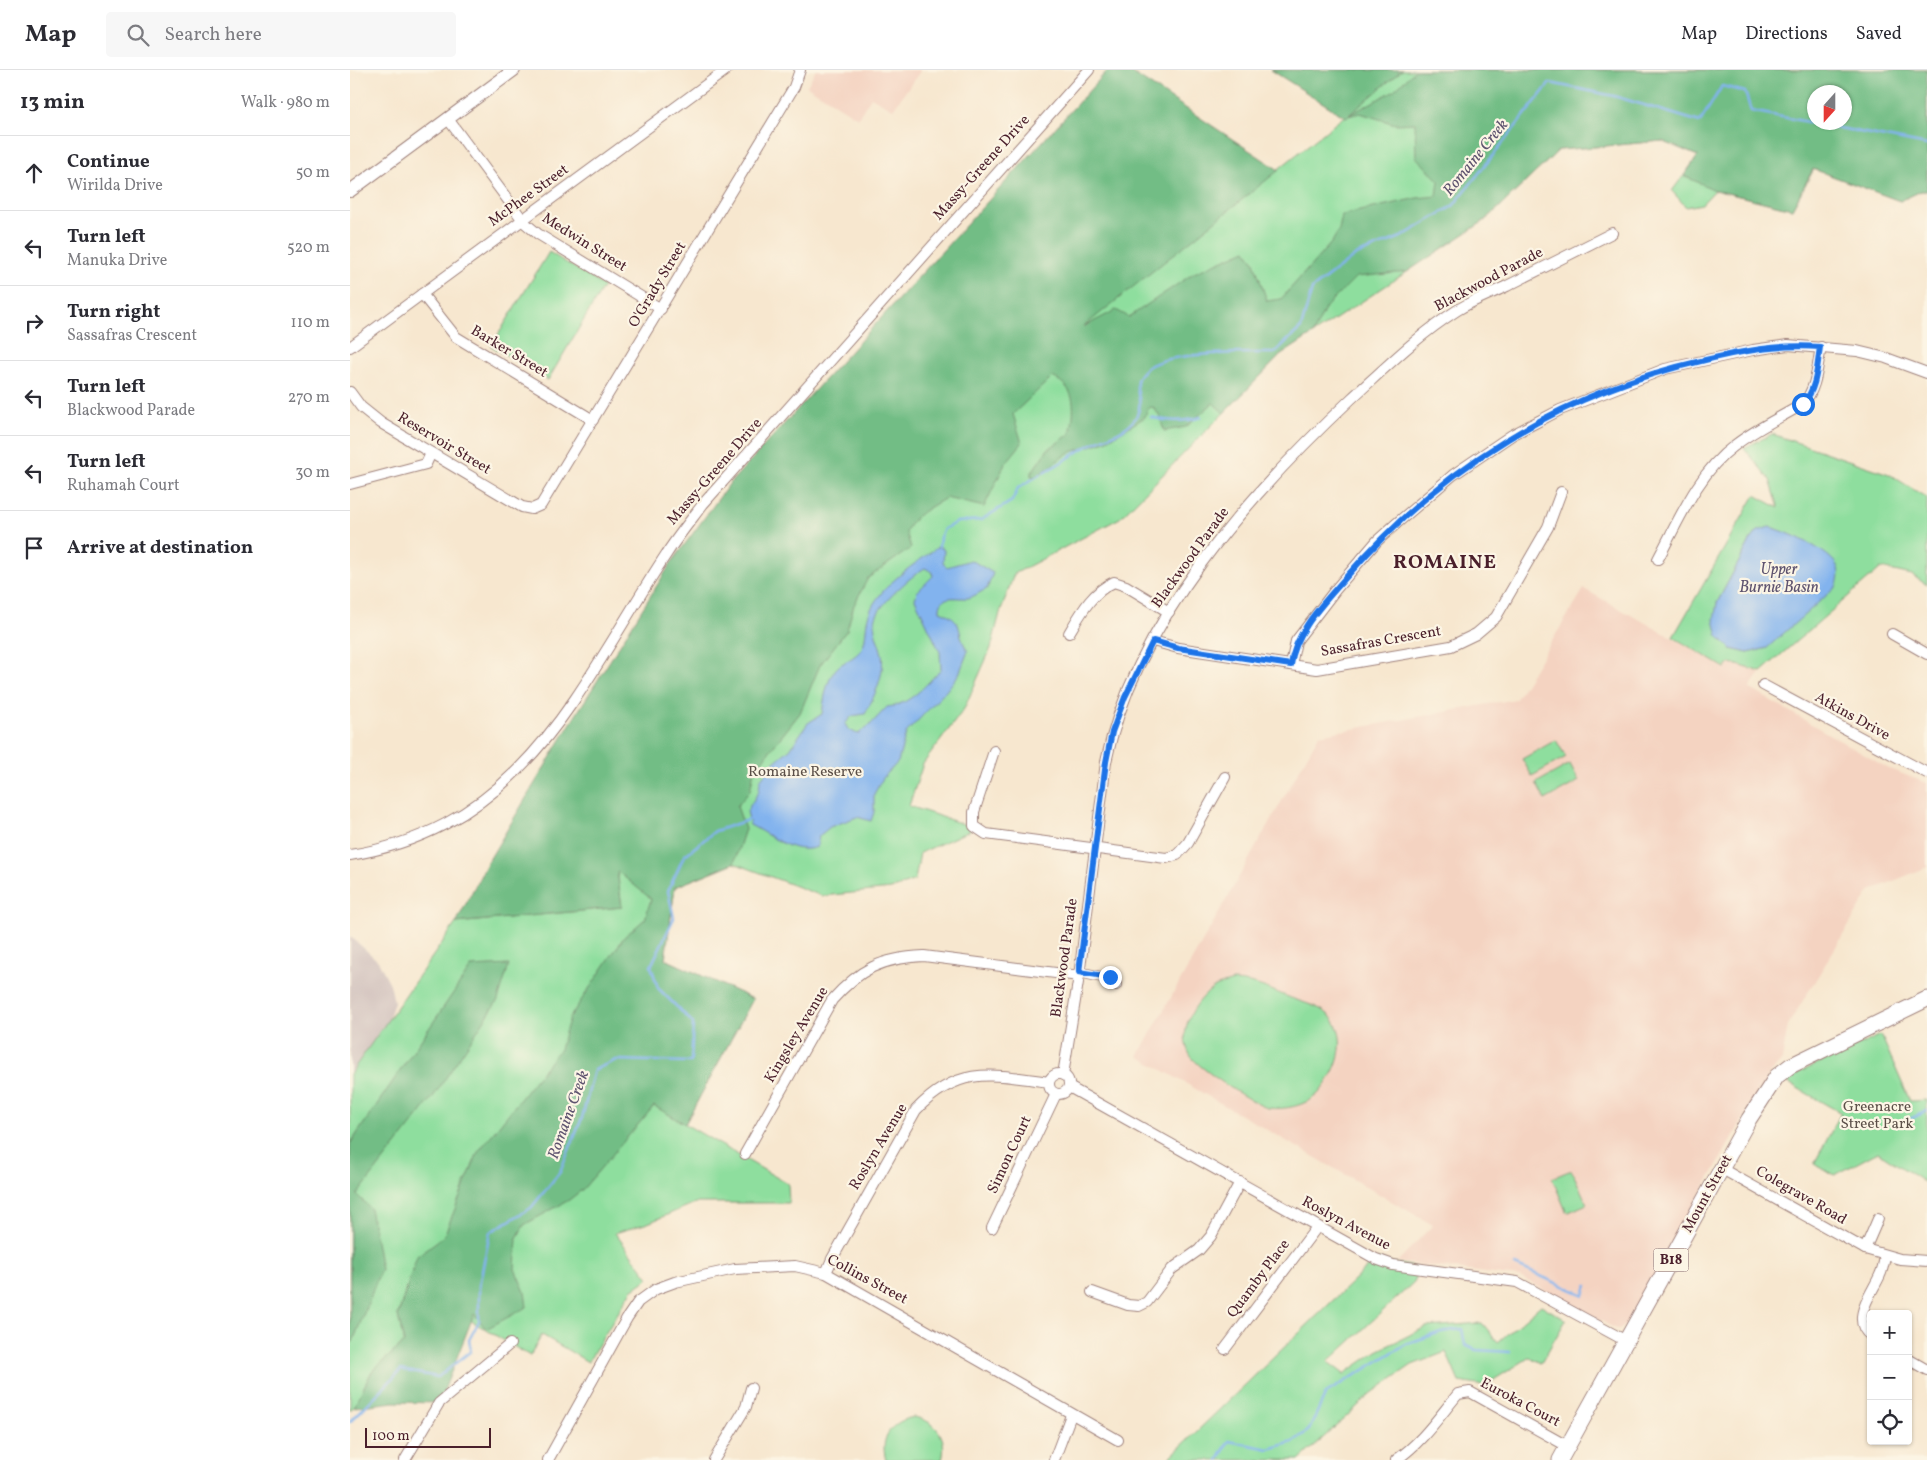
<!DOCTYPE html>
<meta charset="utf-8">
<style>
:root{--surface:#fff;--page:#f7f7f7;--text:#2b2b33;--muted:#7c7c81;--line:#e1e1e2}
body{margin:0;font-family:Vollkorn,serif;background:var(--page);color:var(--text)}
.controls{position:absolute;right:15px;bottom:15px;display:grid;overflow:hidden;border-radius:5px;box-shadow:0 1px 4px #0004}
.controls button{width:45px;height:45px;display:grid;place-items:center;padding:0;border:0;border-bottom:1px solid var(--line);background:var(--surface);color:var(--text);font:25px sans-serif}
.compass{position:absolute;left:1457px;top:15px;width:45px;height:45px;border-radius:50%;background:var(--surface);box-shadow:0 1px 4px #0004;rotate:201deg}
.scale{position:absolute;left:15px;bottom:12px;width:126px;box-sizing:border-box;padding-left:5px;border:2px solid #4a1f2b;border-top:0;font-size:14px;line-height:18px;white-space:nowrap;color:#4a1f2b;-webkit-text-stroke:4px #fcf5e5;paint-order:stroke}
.stop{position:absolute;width:15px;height:15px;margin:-11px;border:4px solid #1a73e8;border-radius:50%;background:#fff}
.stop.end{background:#1a73e8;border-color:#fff;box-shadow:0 1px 5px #0008}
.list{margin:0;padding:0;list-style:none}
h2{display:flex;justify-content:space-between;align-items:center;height:65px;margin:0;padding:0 20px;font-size:21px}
h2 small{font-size:16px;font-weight:400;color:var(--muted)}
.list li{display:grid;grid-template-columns:32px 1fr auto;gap:15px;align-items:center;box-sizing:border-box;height:75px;padding:0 20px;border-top:1px solid var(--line)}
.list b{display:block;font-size:19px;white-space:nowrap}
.list p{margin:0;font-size:16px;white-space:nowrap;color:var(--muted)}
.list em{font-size:16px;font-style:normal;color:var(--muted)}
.icon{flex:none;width:28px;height:28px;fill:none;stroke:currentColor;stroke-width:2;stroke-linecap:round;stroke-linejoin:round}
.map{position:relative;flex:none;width:1577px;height:1390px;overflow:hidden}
header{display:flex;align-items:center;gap:30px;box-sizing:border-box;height:70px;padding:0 25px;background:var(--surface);border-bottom:1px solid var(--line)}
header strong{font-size:24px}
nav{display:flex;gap:28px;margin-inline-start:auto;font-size:18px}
.search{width:350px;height:45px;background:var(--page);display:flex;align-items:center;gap:12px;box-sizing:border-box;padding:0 18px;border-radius:5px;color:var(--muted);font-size:19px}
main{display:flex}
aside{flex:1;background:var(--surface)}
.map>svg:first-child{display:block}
.built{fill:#f4d3c1}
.industrial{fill:#d0c0bc}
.green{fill:#8ede9e;stroke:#6c7e64;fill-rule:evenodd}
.forest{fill:#72bd85;stroke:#5e6e58;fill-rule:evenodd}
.water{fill:#82b3ee;stroke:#66698c;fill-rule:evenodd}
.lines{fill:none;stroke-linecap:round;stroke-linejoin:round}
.stream{stroke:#82b3ee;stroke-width:2.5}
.minor-casing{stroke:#a0837d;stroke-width:12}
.major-casing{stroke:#a0837d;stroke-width:14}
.highway-casing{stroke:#a0837d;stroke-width:17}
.minor{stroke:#fff;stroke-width:10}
.major{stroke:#fff;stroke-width:12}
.highway{stroke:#fff;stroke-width:15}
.route{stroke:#1a73e8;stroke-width:6}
.labels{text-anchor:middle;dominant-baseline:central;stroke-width:4.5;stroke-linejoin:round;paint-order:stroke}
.shield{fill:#fcf5e5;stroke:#7f5f63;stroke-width:1}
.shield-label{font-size:14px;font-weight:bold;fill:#4a1f2b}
.street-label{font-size:15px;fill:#4a1f2b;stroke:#fcf5e5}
.park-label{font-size:15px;fill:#5b4f48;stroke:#fcf5e5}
.water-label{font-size:16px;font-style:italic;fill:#5e536f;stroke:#fcf5e5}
.district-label{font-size:20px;font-weight:bold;letter-spacing:1px;fill:#4a1f2b;stroke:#fcf5e5}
</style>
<header>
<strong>Map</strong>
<div class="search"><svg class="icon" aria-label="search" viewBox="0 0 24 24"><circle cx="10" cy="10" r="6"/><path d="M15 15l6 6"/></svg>Search here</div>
<nav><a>Map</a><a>Directions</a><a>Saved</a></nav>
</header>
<main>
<aside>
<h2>13 min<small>Walk · 980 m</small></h2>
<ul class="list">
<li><svg class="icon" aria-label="ahead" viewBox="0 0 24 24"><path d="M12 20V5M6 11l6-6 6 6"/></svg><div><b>Continue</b><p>Wirilda Drive</p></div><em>50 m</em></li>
<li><svg class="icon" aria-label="left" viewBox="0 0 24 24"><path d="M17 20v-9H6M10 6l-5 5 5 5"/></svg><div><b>Turn left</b><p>Manuka Drive</p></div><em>520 m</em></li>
<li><svg class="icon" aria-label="right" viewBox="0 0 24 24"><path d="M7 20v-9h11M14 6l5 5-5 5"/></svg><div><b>Turn right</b><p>Sassafras Crescent</p></div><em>110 m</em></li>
<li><svg class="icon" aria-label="left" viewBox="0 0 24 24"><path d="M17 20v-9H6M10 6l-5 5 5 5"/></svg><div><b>Turn left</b><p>Blackwood Parade</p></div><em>270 m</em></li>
<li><svg class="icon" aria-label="left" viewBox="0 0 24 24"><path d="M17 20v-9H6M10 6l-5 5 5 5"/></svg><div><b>Turn left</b><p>Ruhamah Court</p></div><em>30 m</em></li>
<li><svg class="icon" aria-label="arrive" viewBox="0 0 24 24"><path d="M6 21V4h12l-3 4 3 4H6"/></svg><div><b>Arrive at destination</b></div></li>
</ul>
</aside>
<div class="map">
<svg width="1577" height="1390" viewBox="0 0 1577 1390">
<rect width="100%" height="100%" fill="#fcf5e5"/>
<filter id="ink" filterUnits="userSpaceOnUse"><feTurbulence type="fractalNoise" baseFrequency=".02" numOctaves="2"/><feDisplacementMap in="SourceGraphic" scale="10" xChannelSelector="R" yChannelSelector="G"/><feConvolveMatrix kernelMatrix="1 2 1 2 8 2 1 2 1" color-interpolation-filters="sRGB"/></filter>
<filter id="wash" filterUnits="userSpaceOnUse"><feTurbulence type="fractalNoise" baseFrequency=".0096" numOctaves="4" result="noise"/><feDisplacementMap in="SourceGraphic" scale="20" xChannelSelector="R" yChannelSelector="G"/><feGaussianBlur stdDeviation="1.12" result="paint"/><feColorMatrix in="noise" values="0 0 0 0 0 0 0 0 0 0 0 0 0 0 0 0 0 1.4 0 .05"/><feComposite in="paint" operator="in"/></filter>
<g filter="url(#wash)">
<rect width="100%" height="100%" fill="#f7e7cf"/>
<g class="built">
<path d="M466 0H571L543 39 521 27 508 48 457 16Z"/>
<path d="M1234 519 1375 597 1381 592 1411 602 1399 618 1539 699 1577 713V797L1520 821 1438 955 1432 990 1417 1007 1276 1255 1271 1259H1266L1170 1207 1047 1192 1083 1155 788 986 969 665 1166 629Z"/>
</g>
<path class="industrial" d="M0 866 28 891 40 914 44 932 37 953 0 1004Z"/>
<g class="green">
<path d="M1052 0H1449L1577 42V121H1571L1550 131 1464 99 1442 139 1365 120 1352 134 1336 137 1322 121 1348 86 1312 71 1209 80 1137 149 931 285 770 448 664 504 650 543 641 578 614 639 573 694 559 736 616 755 621 760 570 783 565 810 541 819 472 826 384 793 325 817 315 889 403 929 335 1054 438 1114 439 1133H345L298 1153 265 1163 299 1208 282 1220 238 1292 192 1265 180 1286 58 1213 48 1245 54 1273 22 1301 4 1337 0 1340V1004L106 853 272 837 267 801 479 459ZM1464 22H1494V52H1464Z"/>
<path d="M199 182 254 216 198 310 141 276Z"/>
<path d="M1422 364 1539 404 1577 428V515L1562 505 1531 498 1411 602 1381 593 1375 598 1323 567 1405 425 1429 438 1420 410 1394 378ZM1408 461 1417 578 1398 583 1381 579 1367 533 1400 471Z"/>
<path d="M1206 670 1216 687 1182 706 1172 689Z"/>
<path d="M1220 694 1229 711 1195 730 1186 713Z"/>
<path d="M883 911C907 912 920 920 941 928 954 933 969 936 979 945 1002 968 986 1004 968 1024 955 1036 935 1040 918 1038 906 1036 846 997 840 985 827 961 843 934 862 919 868 915 877 913 883 911Z"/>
<path d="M1531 965 1560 1031 1577 1030V1114L1528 1082 1485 1105 1464 1094 1491 1043 1437 1012 1450 1002Z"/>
<path d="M1219 1101H1222L1237 1134 1219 1142 1216 1141 1202 1108Z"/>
<path d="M1026 1189 1070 1198 1064 1212 978 1292 994 1304 1027 1281 1076 1257 1132 1253 1148 1272 1191 1235 1216 1250 1191 1293 1180 1287 1134 1316 1109 1312 1096 1282 1062 1295 1022 1323 949 1390H817Z"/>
<path d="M564 1347C587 1351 598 1368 592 1390H536C529 1367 542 1351 564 1347Z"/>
</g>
<g class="forest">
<path d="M758 0H778L929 100 733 257 766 240 779 247 844 203 896 180 904 192 917 231 931 229 982 172 989 160 992 145 1067 128 1087 126 1089 111 1066 87 1065 53 1045 54 1010 43 995 47 921 0H1052L999 45 1043 21 1066 0H1577V121H1571L1550 131 1463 99 1442 139 1365 120 1334 106 1348 86 1312 71 1209 80 1137 149 1057 202 1006 207 976 237 963 264 931 285 874 343 863 333 836 357 814 361 809 345 803 337 798 338 795 347 756 371 718 383 686 407 681 406V403L697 380 720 364C725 340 728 318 702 307L663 344 672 373 655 394 634 437 596 428C581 437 563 445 556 462L561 478 518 508 504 535 497 560 470 595 450 643 404 701 400 721 387 736 395 759 384 793 325 817 315 889 403 929 335 1054 304 1036 233 1119 219 1130 174 1155 167 1168 165 1199 175 1222 177 1237 136 1259 124 1244 89 1333 44 1332 4 1337 22 1301 54 1273 48 1245 67 1186 94 1166 128 1082 210 979 220 947 274 867 295 849 301 829 267 801 272 837 106 853 136 795 219 656 321 493 380 413ZM1464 22H1494V52H1464Z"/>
<path d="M159 895 148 930 83 1027 7 1125 20 1138 31 1199 3 1272 0 1273V1074L121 897Z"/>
</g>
<g class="water">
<path d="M1419 457C1435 460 1483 482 1488 498 1490 505 1488 511 1486 517L1417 578 1398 583 1381 579 1368 566 1364 550 1367 533 1400 471 1408 461Z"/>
<path d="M589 476 594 480 593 493 597 497 621 490 643 503 637 519C631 521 624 527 618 528 607 529 589 523 590 541 617 551 604 561 618 581L609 604 596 621 556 663 548 692 533 708 524 724V742L521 751 507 747 480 757 469 766 467 777C444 786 420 765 400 755L397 741 409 721 410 710 424 692 440 679 458 653 472 644C474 630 476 612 485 600 492 591 506 589 512 578 517 568 515 554 519 544 529 515 567 493 589 476ZM575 498 582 502 583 506 567 522 565 529 590 582 591 599C576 615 560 635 537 637L519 656 507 664 498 659 495 654 502 646 515 644C524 627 535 605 532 585 530 572 521 561 526 547 531 533 562 505 575 498Z"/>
</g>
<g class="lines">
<g class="stream">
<path d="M801 347C818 352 835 352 851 347"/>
<path d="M694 402C709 395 722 385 736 377 752 368 779 362 787 345 796 325 777 316 794 300 813 281 897 283 924 283L951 258 962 219 1006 185 1051 167 1103 136 1200 13 1264 26 1350 52 1372 16 1395 22 1401 41 1577 75"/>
<path d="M589 476 590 467 594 459 607 452 631 450 662 431 668 418 691 404"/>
<path d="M1558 1050 1577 1041"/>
<path d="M1165 1195 1234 1225 1237 1215"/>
<path d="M0 1352 51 1300 88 1307 121 1281 119 1270 129 1251V1216L140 1162 181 1138 210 1102 232 1048 244 1000 266 990 341 992 343 953 308 918 301 896 324 848 318 821 334 786 365 761 398 750"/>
<path d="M868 1390 879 1371 919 1379 943 1372 959 1360 976 1323 1056 1274 1091 1262 1112 1259 1115 1275 1126 1280 1160 1282"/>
</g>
</g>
</g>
<g filter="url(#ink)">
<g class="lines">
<defs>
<g id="minor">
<path d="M98 49 175 153 188 164 311 239"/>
<path d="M72 224 106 267 243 350"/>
<path d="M0 277 376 0"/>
<path d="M0 322 11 337 31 353 172 437 182 439 191 435 444 17 450 0"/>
<path d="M0 414 76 394 81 383"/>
<path d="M1308 489C1329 450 1348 403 1384 376 1405 359 1430 348 1453 334 1467 318 1467 297 1471 277"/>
<path d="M719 563C731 543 742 522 764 512L776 516 819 542"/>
<path d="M1542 564 1577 584"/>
<path d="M803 571 828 578 967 599 1101 576 1126 564 1146 547 1198 457 1211 422"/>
<path d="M941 595 946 571 986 519 1027 471 1047 453 1103 405 1162 365 1210 340 1315 299 1403 280 1438 275 1507 281 1536 288 1577 303"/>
<path d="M1413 615 1577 703"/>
<path d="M644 681 624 742V756L636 764 816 788 827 785 838 773 875 707"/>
<path d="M0 785C176 757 230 615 317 483 328 466 341 450 353 434L739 0"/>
<path d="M729 902 765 910 766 915"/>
<circle cx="709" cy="1014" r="10"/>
<path d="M713 1005 729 906 756 692C784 552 900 424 1001 329 1035 298 1067 266 1106 241 1121 231 1140 224 1157 216 1192 198 1227 181 1262 163"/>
<path d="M719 1017 1026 1189 1043 1195 1167 1212 1276 1271"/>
<path d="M395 1084 482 930C510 899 531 888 574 886L729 906"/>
<path d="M1372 1099 1515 1179 1550 1189 1577 1191"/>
<path d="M642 1158 706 1024"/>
<path d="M1515 1179 1528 1149"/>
<path d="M476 1203 482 1189 566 1040C609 995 642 1004 699 1012"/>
<path d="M742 1222 778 1235 789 1236 797 1232 822 1199 849 1180 861 1166 890 1112"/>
<path d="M1521 1266C1499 1250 1523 1222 1530 1205 1533 1199 1534 1192 1535 1186"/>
<path d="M875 1279 967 1157"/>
<path d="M1558 1289 1577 1300"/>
<path d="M55 1390 89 1333 160 1274"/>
<path d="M198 1390 277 1248 288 1232 306 1219 325 1212 385 1199 445 1196 476 1203 768 1370"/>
<path d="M364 1390 396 1337 401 1318"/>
<path d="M704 1390 721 1345"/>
<path d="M1046 1390C1072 1372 1088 1348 1108 1324L1120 1322 1217 1376"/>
</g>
<path id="major" d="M0 121 164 0"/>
<path id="highway" d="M1210 1390 1399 1049 1427 1006 1440 996 1577 929"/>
</defs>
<use href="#minor" class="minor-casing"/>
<use href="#major" class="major-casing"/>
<use href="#highway" class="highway-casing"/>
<use href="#minor" class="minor"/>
<use href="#major" class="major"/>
<use href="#highway" class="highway"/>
</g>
</g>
<g class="lines" filter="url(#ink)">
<path class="route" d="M760 907 729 902 756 692 762 662 775 627 803 571 828 578 941 595C945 560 976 531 998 505 1092 397 1211 323 1351 291 1392 281 1428 274 1470 277 1467 297 1467 318 1453 334"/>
</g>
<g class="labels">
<rect class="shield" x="1303.5" y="1178.5" width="35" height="23" rx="4"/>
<g class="shield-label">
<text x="1321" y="1190">B18</text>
</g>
<g class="street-label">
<text transform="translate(632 98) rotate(-48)">Massy-Greene Drive</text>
<text transform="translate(179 126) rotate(-36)">McPhee Street</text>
<text transform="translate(234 173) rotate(32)">Medwin Street</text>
<text transform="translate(1139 210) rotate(-28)">Blackwood Parade</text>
<text transform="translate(308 215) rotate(-59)">O'Grady Street</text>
<text transform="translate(159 282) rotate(31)">Barker Street</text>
<text transform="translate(94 374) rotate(31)">Reservoir Street</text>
<text transform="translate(365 402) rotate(-49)">Massy-Greene Drive</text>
<text transform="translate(841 488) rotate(-54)">Blackwood Parade</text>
<text transform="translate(1031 572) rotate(-10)">Sassafras Crescent</text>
<text transform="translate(1502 647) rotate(29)">Atkins Drive</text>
<text transform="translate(715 888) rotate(-82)">Blackwood Parade</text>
<text transform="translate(447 965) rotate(-59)">Kingsley Avenue</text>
<text transform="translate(529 1077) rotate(-59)">Roslyn Avenue</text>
<text transform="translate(660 1085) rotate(-65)">Simon Court</text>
<text transform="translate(1358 1124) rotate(-61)">Mount Street</text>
<text transform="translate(1451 1126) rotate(30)">Colegrave Road</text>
<text transform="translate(996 1154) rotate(28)">Roslyn Avenue</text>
<text transform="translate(909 1209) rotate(-53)">Quamby Place</text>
<text transform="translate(517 1210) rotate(28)">Collins Street</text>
<text transform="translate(1170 1333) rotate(28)">Euroka Court</text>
</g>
<g class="park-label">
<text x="455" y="702">Romaine Reserve</text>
<text x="1527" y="1037">Greenacre<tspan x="1527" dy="17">Street Park</tspan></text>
</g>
<g class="water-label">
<text transform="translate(1126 88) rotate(-51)">Romaine Creek</text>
<text x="1429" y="500">Upper<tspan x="1429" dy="18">Burnie Basin</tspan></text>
<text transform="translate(219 1045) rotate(-70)">Romaine Creek</text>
</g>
<g class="district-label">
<text x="1095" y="493">ROMAINE</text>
</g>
</g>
</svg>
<div class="controls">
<button>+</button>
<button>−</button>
<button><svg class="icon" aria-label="locate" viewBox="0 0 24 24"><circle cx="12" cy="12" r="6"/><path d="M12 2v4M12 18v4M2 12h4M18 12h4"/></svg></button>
</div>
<svg class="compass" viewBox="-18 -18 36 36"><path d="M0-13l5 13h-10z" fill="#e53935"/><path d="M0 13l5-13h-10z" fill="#7c7c81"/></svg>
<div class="scale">100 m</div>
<div class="stop" style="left:1453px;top:334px"></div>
<div class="stop end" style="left:760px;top:907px"></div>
</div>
</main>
